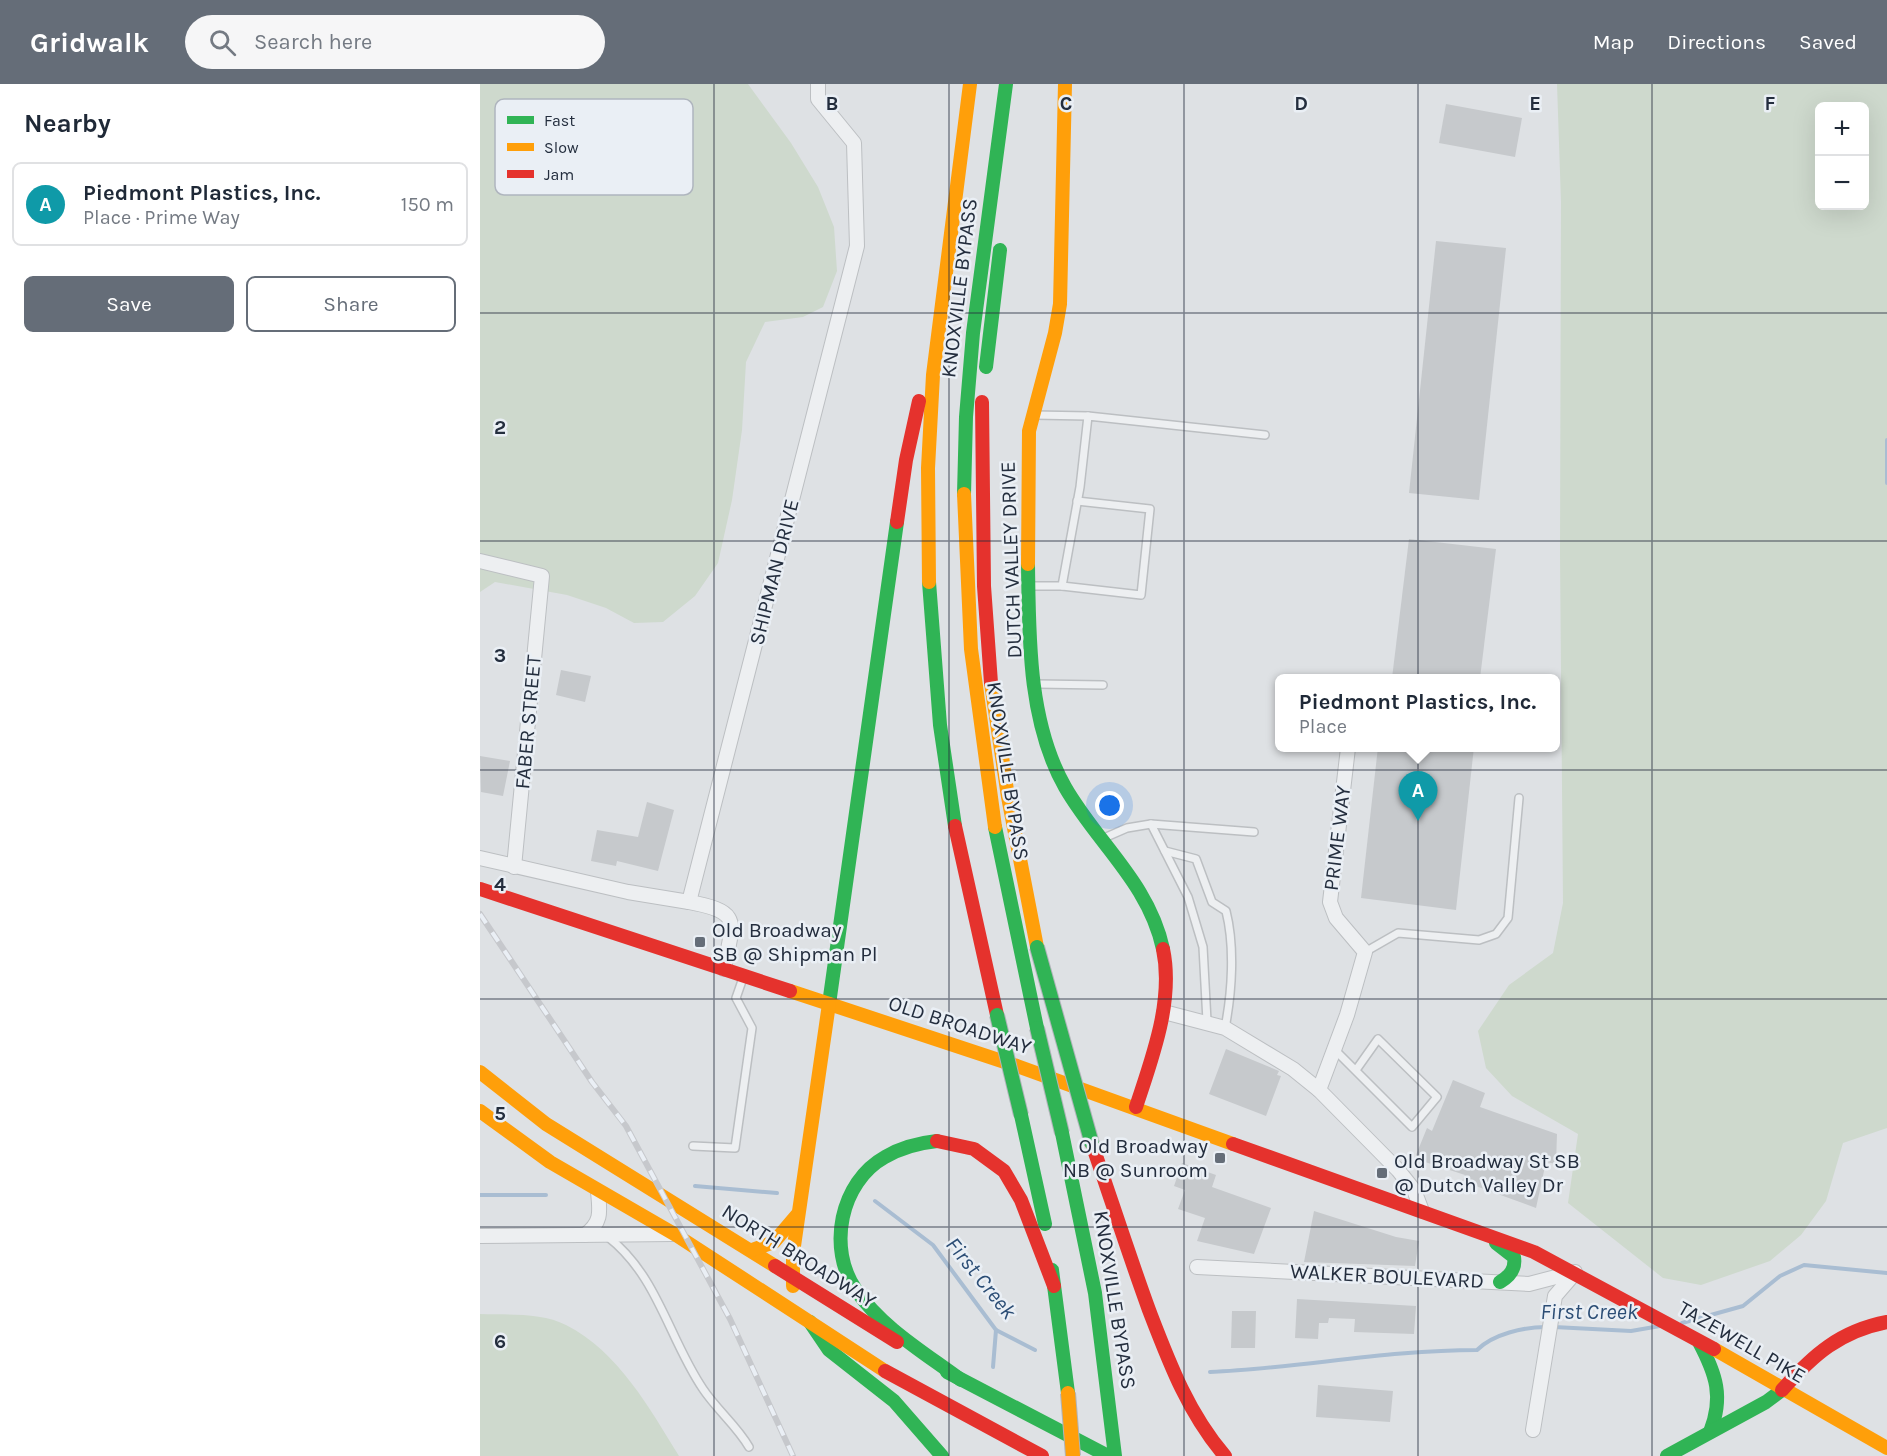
<!DOCTYPE html>
<meta charset="utf-8">
<style>
:root{--surface:#fff;--page:#f6f6f7;--text:#1f2937;--muted:#747a83;--line:#e0e1e3;--accent:#656d78}
body{margin:0;font-family:Karla,sans-serif;background:var(--page);color:var(--text)}
.controls{position:absolute;right:18px;top:18px;display:grid;overflow:hidden;border-radius:9px;box-shadow:0 6px 24px #0002}
.controls button{width:54px;height:54px;display:grid;place-items:center;padding:0;border:0;border-bottom:2px solid var(--line);background:var(--surface);color:var(--text);font:30px sans-serif}
.you{position:absolute;left:630px;top:722px;width:21px;height:21px;margin:-15px;border:4px solid #fff;border-radius:50%;background:#1a73e8;box-shadow:0 0 0 9px #1a73e833}
.badge{display:grid;place-items:center;width:39px;height:39px;border-radius:50%;background:var(--accent);color:#fff;font-size:20px;font-weight:700}
.pin{position:absolute;translate:-50% -50px;filter:drop-shadow(0 2px 3px #0008)}
.pin::after{content:'';position:absolute;top:32px;width:21px;height:18px;background:inherit;clip-path:polygon(0 0,100% 0,50% 100%)}
.popup{position:absolute;left:795px;top:590px;width:285px;height:78px;box-sizing:border-box;display:grid;place-content:center;border-radius:9px;background:var(--surface);filter:drop-shadow(0 2px 4px #0005);font-size:20px;white-space:nowrap;color:var(--muted)}
.popup b{font-size:22px;color:var(--text)}
.popup::after{content:'';position:absolute;left:50%;top:100%;margin-left:-12px;border:12px solid transparent;border-top-color:var(--surface)}
.list{margin:0;padding:0;list-style:none}
h2{display:flex;justify-content:space-between;align-items:center;height:78px;margin:0;padding:0 24px;font-size:26px}
h2 small{font-size:20px;font-weight:400;color:var(--muted)}
.list li{display:grid;grid-template-columns:39px 1fr auto;gap:18px;align-items:center;box-sizing:border-box;height:84px;margin:0 12px 12px;padding:0 12px;border:2px solid var(--line);border-radius:9px}
.list b{display:block;font-size:22px;white-space:nowrap}
.list p{margin:0;font-size:20px;white-space:nowrap;color:var(--muted)}
.list em{font-size:20px;font-style:normal;color:var(--muted)}
.actions{display:flex;gap:12px;padding:18px 24px}
.actions a{flex:1;padding:14px 0;border:2px solid var(--accent);border-radius:9px;text-align:center;font-size:21px;color:var(--accent)}
.actions .main{background:var(--accent);color:#fff}
.icon{flex:none;width:33px;height:33px;fill:none;stroke:currentColor;stroke-width:2;stroke-linecap:round;stroke-linejoin:round}
.map{position:relative;flex:none;width:1407px;height:1372px;overflow:hidden}
header{display:flex;align-items:center;gap:36px;box-sizing:border-box;height:84px;padding:0 30px;background:var(--accent);color:#fff}
header strong{font-size:28px}
nav{display:flex;gap:33px;margin-inline-start:auto;font-size:21px}
.search{width:420px;height:54px;background:var(--page);display:flex;align-items:center;gap:15px;box-sizing:border-box;padding:0 21px;border-radius:33px;color:var(--muted);font-size:22px}
main{display:flex}
aside{flex:1;background:var(--surface)}
.map>svg:first-child{display:block}
.green{fill:#ced9cd;fill-rule:evenodd}
.lines{fill:none;stroke-linecap:round;stroke-linejoin:round}
.stream{stroke:#a9bdd2;stroke-width:4}
.building{fill:#c6c9cc}
.lane-casing{stroke:#bcbfc2;stroke-width:10}
.street-casing{stroke:#bcbfc2;stroke-width:16}
.lane{stroke:#edeff1;stroke-width:7}
.street{stroke:#edeff1;stroke-width:14}
.fast{stroke:#30b455;stroke-width:14}
.slow{stroke:#ff9f0a;stroke-width:14}
.jam{stroke:#e5322d;stroke-width:14}
.rail-casing{stroke:#c6c8cc;stroke-width:6}
.rail{stroke:#eaeff5;stroke-width:4;stroke-dasharray:11;stroke-linecap:butt}
.fast-bridge-casing{stroke:#b0b4b9;stroke-width:16;stroke-linecap:butt}
.slow-bridge-casing{stroke:#b0b4b9;stroke-width:16;stroke-linecap:butt}
.fast-bridge{stroke:#30b455;stroke-width:14}
.slow-bridge{stroke:#ff9f0a;stroke-width:14}
.grid{fill:none;stroke:#242e3e;stroke-width:1.5;stroke-opacity:0.55}
.poi-dot{fill:#656d78;stroke:#eaeff5;stroke-width:2}
.labels{text-anchor:middle;dominant-baseline:central;stroke-width:5;stroke-linejoin:round;paint-order:stroke}
.street-label{font-size:21px;fill:#242e3e;stroke:#eaeff5}
.poi-label{font-size:21px;fill:#242e3e;stroke:#eaeff5;text-anchor:start}
.water-label{font-size:22px;font-style:italic;fill:#2b4d75;stroke:#eaeff5}
.key{fill:#eaeff5;stroke:#afb5be;stroke-width:1.5}
.key-label{font-size:16px;fill:#242e3e}
.grid-label{font-size:20px;text-anchor:middle;font-weight:bold;fill:#242e3e;stroke:#eaeff5;stroke-width:5;stroke-linejoin:round;paint-order:stroke}
</style>
<header>
<strong>Gridwalk</strong>
<div class="search"><svg class="icon" aria-label="search" viewBox="0 0 24 24"><circle cx="10" cy="10" r="6"/><path d="M15 15l6 6"/></svg>Search here</div>
<nav><a>Map</a><a>Directions</a><a>Saved</a></nav>
</header>
<main>
<aside>
<h2>Nearby<small></small></h2>
<ul class="list">
<li><span class="badge" style="background:#0f9aa8">A</span><div><b>Piedmont Plastics, Inc.</b><p>Place · Prime Way</p></div><em>150 m</em></li>
</ul>
<div class="actions"><a class="main">Save</a><a>Share</a></div>
</aside>
<div class="map">
<svg width="1407" height="1372" viewBox="0 0 1407 1372">
<rect width="100%" height="100%" fill="#dee1e4"/>
<g class="green">
<path d="M0 0H268L311 59 338 103 354 143 357 187 343 223 323 233 285 238 266 278 262 346 252 416 238 479 215 512 183 538 154 539 126 524 87 511 15 498 0 508Z"/>
<path d="M1077 0H1407V1044L1363 1059 1346 1117 1321 1151 1290 1177 1221 1201 1183 1194 1088 1119 1098 1050 1032 1012 1006 984 998 947 1029 901 1073 869 1083 819 1080 470 1081 118ZM1384 22V122H1340V22Z"/>
<path d="M0 1230C26 1231 62 1228 86 1241 138 1267 170 1325 199 1372H0Z"/>
</g>
<g class="lines">
<g class="stream">
<path d="M1407 356V399"/>
<path d="M215 1102 297 1109"/>
<path d="M0 1111H66"/>
<path d="M395 1117 453 1161 516 1246 555 1266"/>
<path d="M1202 1239 1263 1222 1300 1192 1324 1181 1407 1189"/>
<path d="M1074 1243 1151 1247 1180 1242"/>
<path d="M513 1283 516 1246"/>
<path d="M730 1288C819 1284 907 1266 997 1266 1013 1250 1044 1243 1066 1243"/>
</g>
</g>
<g class="building">
<path d="M966 20 1042 34 1035 73 959 59Z"/>
<path d="M956 157 1026 164 999 416 929 409Z"/>
<path d="M929 455 1016 465 1000 594H912Z"/>
<path d="M81 586 111 592 105 618 76 611Z"/>
<path d="M898 663H994L976 826 881 814Z"/>
<path d="M0 672 30 677 23 712 1 708Z"/>
<path d="M167 718 194 726 178 787 137 777 136 782 111 777 117 746 158 753Z"/>
<path d="M746 965 799 987 797 991 801 992 786 1032 729 1010Z"/>
<path d="M973 996 1005 1009 1000 1023 1077 1050 1076 1080 1066 1078 1056 1124 982 1097 985 1091 942 1077 936 1071 947 1044 952 1047Z"/>
<path d="M702 1079 736 1091 732 1103 791 1124 774 1170 717 1157 725 1134 698 1125 705 1106 694 1102Z"/>
<path d="M834 1127 916 1153 939 1157 935 1182 824 1178Z"/>
<path d="M817 1215 936 1222 934 1250 874 1248 875 1235 849 1234 848 1239H839L838 1255 815 1254Z"/>
<path d="M752 1227H776L775 1264H751Z"/>
<path d="M838 1301 913 1307 910 1338 836 1333Z"/>
</g>
<g class="lines">
<defs>
<g id="lane">
<path d="M554 331 608 332"/>
<path d="M550 502H582L600 403 608 332 785 351"/>
<path d="M582 502 661 511 670 425 597 417"/>
<path d="M557 600 623 601"/>
<path d="M671 740 774 748"/>
<path d="M624 754 647 744 671 740 708 813 723 863 727 937"/>
<path d="M685 767 716 775 732 818 746 827C755 863 752 908 745 944"/>
<path d="M885 868 918 849 999 856 1016 850 1028 834 1039 714"/>
<path d="M854 965 932 1043 957 1013 898 955 876 986"/>
<path d="M213 1062 255 1064 272 944 256 914 263 894"/>
<path d="M128 1153C178 1192 189 1255 223 1305 237 1326 257 1342 269 1363"/>
</g>
<g id="street">
<path d="M0 477 62 492 34 783"/>
<path d="M0 774 148 808 209 818"/>
<path d="M244 885C253 837 263 828 209 818L377 162 374 59 338 15V0"/>
<path d="M684 928 745 944 813 985 839 1006 918 1086 934 1106 942 1127"/>
<path d="M839 1006 867 931 885 868 856 834 850 818 868 664"/>
<path d="M105 1151C122 1138 120 1128 118 1108"/>
<path d="M0 1152 193 1150"/>
<path d="M717 1183 1049 1200 1095 1188"/>
<path d="M1053 1346 1075 1212 1094 1190"/>
</g>
</defs>
<use href="#lane" class="lane-casing"/>
<use href="#street" class="street-casing"/>
<use href="#lane" class="lane"/>
<use href="#street" class="street"/>
<g class="fast">
<path d="M506 283 520 166"/>
<path d="M484 410 486 333 493 249 526 0"/>
<path d="M548 480C549 553 548 638 585 703 617 759 669 799 683 865"/>
<path d="M449 498 460 641 475 742"/>
<path d="M515 743 557 944"/>
<path d="M349 920 417 438"/>
<path d="M541 1031 565 1140"/>
<path d="M582 1049 615 1209 635 1372"/>
<path d="M457 1057C438 1059 422 1063 405 1073 360 1098 347 1165 376 1206 402 1244 445 1269 481 1296"/>
<path d="M1016 1159 1034 1173C1036 1185 1030 1192 1020 1198"/>
<path d="M572 1186 588 1309"/>
<path d="M330 1238 349 1266 414 1317 462 1372"/>
<path d="M1219 1258C1236 1290 1244 1313 1230 1348"/>
<path d="M467 1288 628 1372"/>
<path d="M1187 1372 1286 1318 1302 1306"/>
</g>
<g class="slow">
<path d="M484 410 491 565 515 743"/>
<path d="M548 480 549 347 575 249 580 220 585 0"/>
<path d="M449 498 448 384 453 291 490 0"/>
<path d="M511 599 528 713 557 863"/>
<path d="M310 907 537 982 753 1060"/>
<path d="M0 988 66 1040 295 1182"/>
<path d="M0 1027 70 1078 196 1151 405 1287"/>
<path d="M272 1166 294 1158 317 1131"/>
<path d="M313 1202V1169L349 920"/>
<path d="M1234 1265 1407 1364"/>
</g>
<g class="jam">
<path d="M502 318 504 502 511 599"/>
<path d="M417 438 426 376 439 317"/>
<path d="M475 742 517 931"/>
<path d="M0 805 310 907"/>
<path d="M656 1023C672 974 694 917 683 865"/>
<path d="M457 1057 494 1065 524 1087 541 1116 574 1202"/>
<path d="M612 1060C631 1115 649 1171 669 1226 689 1278 708 1329 745 1372"/>
<path d="M753 1060 1054 1168 1234 1265"/>
<path d="M295 1182 417 1258"/>
<path d="M405 1287 562 1372"/>
<path d="M1302 1306C1333 1271 1360 1247 1407 1238"/>
</g>
<defs>
<path id="rail" d="M0 830 112 998 146 1042 250 1235 313 1372"/>
</defs>
<use href="#rail" class="rail-casing"/>
<use href="#rail" class="rail"/>
<defs>
<g id="fast-bridge">
<path d="M557 863 612 1060"/>
<path d="M517 931 541 1031"/>
<path d="M557 944 582 1049"/>
</g>
<path id="slow-bridge" d="M588 1309 593 1372"/>
</defs>
<use href="#fast-bridge" class="fast-bridge-casing"/>
<use href="#slow-bridge" class="slow-bridge-casing"/>
<use href="#fast-bridge" class="fast-bridge"/>
<use href="#slow-bridge" class="slow-bridge"/>
</g>
<path class="grid" d="M234 0V1372M469 0V1372M704 0V1372M938 0V1372M1172 0V1372M0 229H1407M0 457H1407M0 686H1407M0 915H1407M0 1143H1407"/>
<g class="poi-dot">
<rect x="214" y="852" width="12" height="12" rx="3"/>
<rect x="734" y="1068" width="12" height="12" rx="3"/>
<rect x="896" y="1083" width="12" height="12" rx="3"/>
</g>
<g class="labels">
<g class="street-label">
<text transform="translate(479 204) rotate(-83)">KNOXVILLE BYPASS</text>
<text transform="translate(531 476) rotate(-92)">DUTCH VALLEY DRIVE</text>
<text transform="translate(294 488) rotate(-76)">SHIPMAN DRIVE</text>
<text transform="translate(48 638) rotate(-85)">FABER STREET</text>
<text transform="translate(528 687) rotate(81)">KNOXVILLE BYPASS</text>
<text transform="translate(857 754) rotate(-83)">PRIME WAY</text>
<text transform="translate(480 941) rotate(18)">OLD BROADWAY</text>
<text transform="translate(319 1172) rotate(32)">NORTH BROADWAY</text>
<text transform="translate(907 1192) rotate(3)">WALKER BOULEVARD</text>
<text transform="translate(635 1216) rotate(81)">KNOXVILLE BYPASS</text>
<text transform="translate(1262 1258) rotate(30)">TAZEWELL PIKE</text>
</g>
<g class="poi-label">
<text x="232" y="846">Old Broadway<tspan x="232" dy="24">SB @ Shipman Pl</tspan></text>
<text x="728" y="1062" text-anchor="end">Old Broadway<tspan x="728" dy="24">NB @ Sunroom</tspan></text>
<text x="914" y="1077">Old Broadway St SB<tspan x="914" dy="24">@ Dutch Valley Dr</tspan></text>
</g>
<g class="water-label">
<text transform="translate(501 1194) rotate(51)">First Creek</text>
<text x="1109" y="1228">First Creek</text>
</g>
</g>
<rect x="15" y="15" width="198" height="96" rx="9" class="key"/>
<rect x="27" y="32" width="27" height="8" fill="#30b455"/>
<rect x="27" y="59" width="27" height="8" fill="#ff9f0a"/>
<rect x="27" y="86" width="27" height="8" fill="#e5322d"/>
<g class="key-label">
<text x="64" y="42">Fast</text>
<text x="64" y="69">Slow</text>
<text x="64" y="96">Jam</text>
</g>
<g class="grid-label">
<text x="352" y="26">B</text>
<text x="586" y="26">C</text>
<text x="821" y="26">D</text>
<text x="1055" y="26">E</text>
<text x="1290" y="26">F</text>
<text x="20" y="350">2</text>
<text x="20" y="578">3</text>
<text x="20" y="807">4</text>
<text x="20" y="1036">5</text>
<text x="20" y="1264">6</text>
</g>
</svg>
<div class="controls">
<button>+</button>
<button>−</button>
</div>
<div class="you"></div>
<div class="pin badge" style="left:938px;top:737px;background:#0f9aa8">A</div>
<div class="popup"><b>Piedmont Plastics, Inc.</b>Place</div>
</div>
</main>
